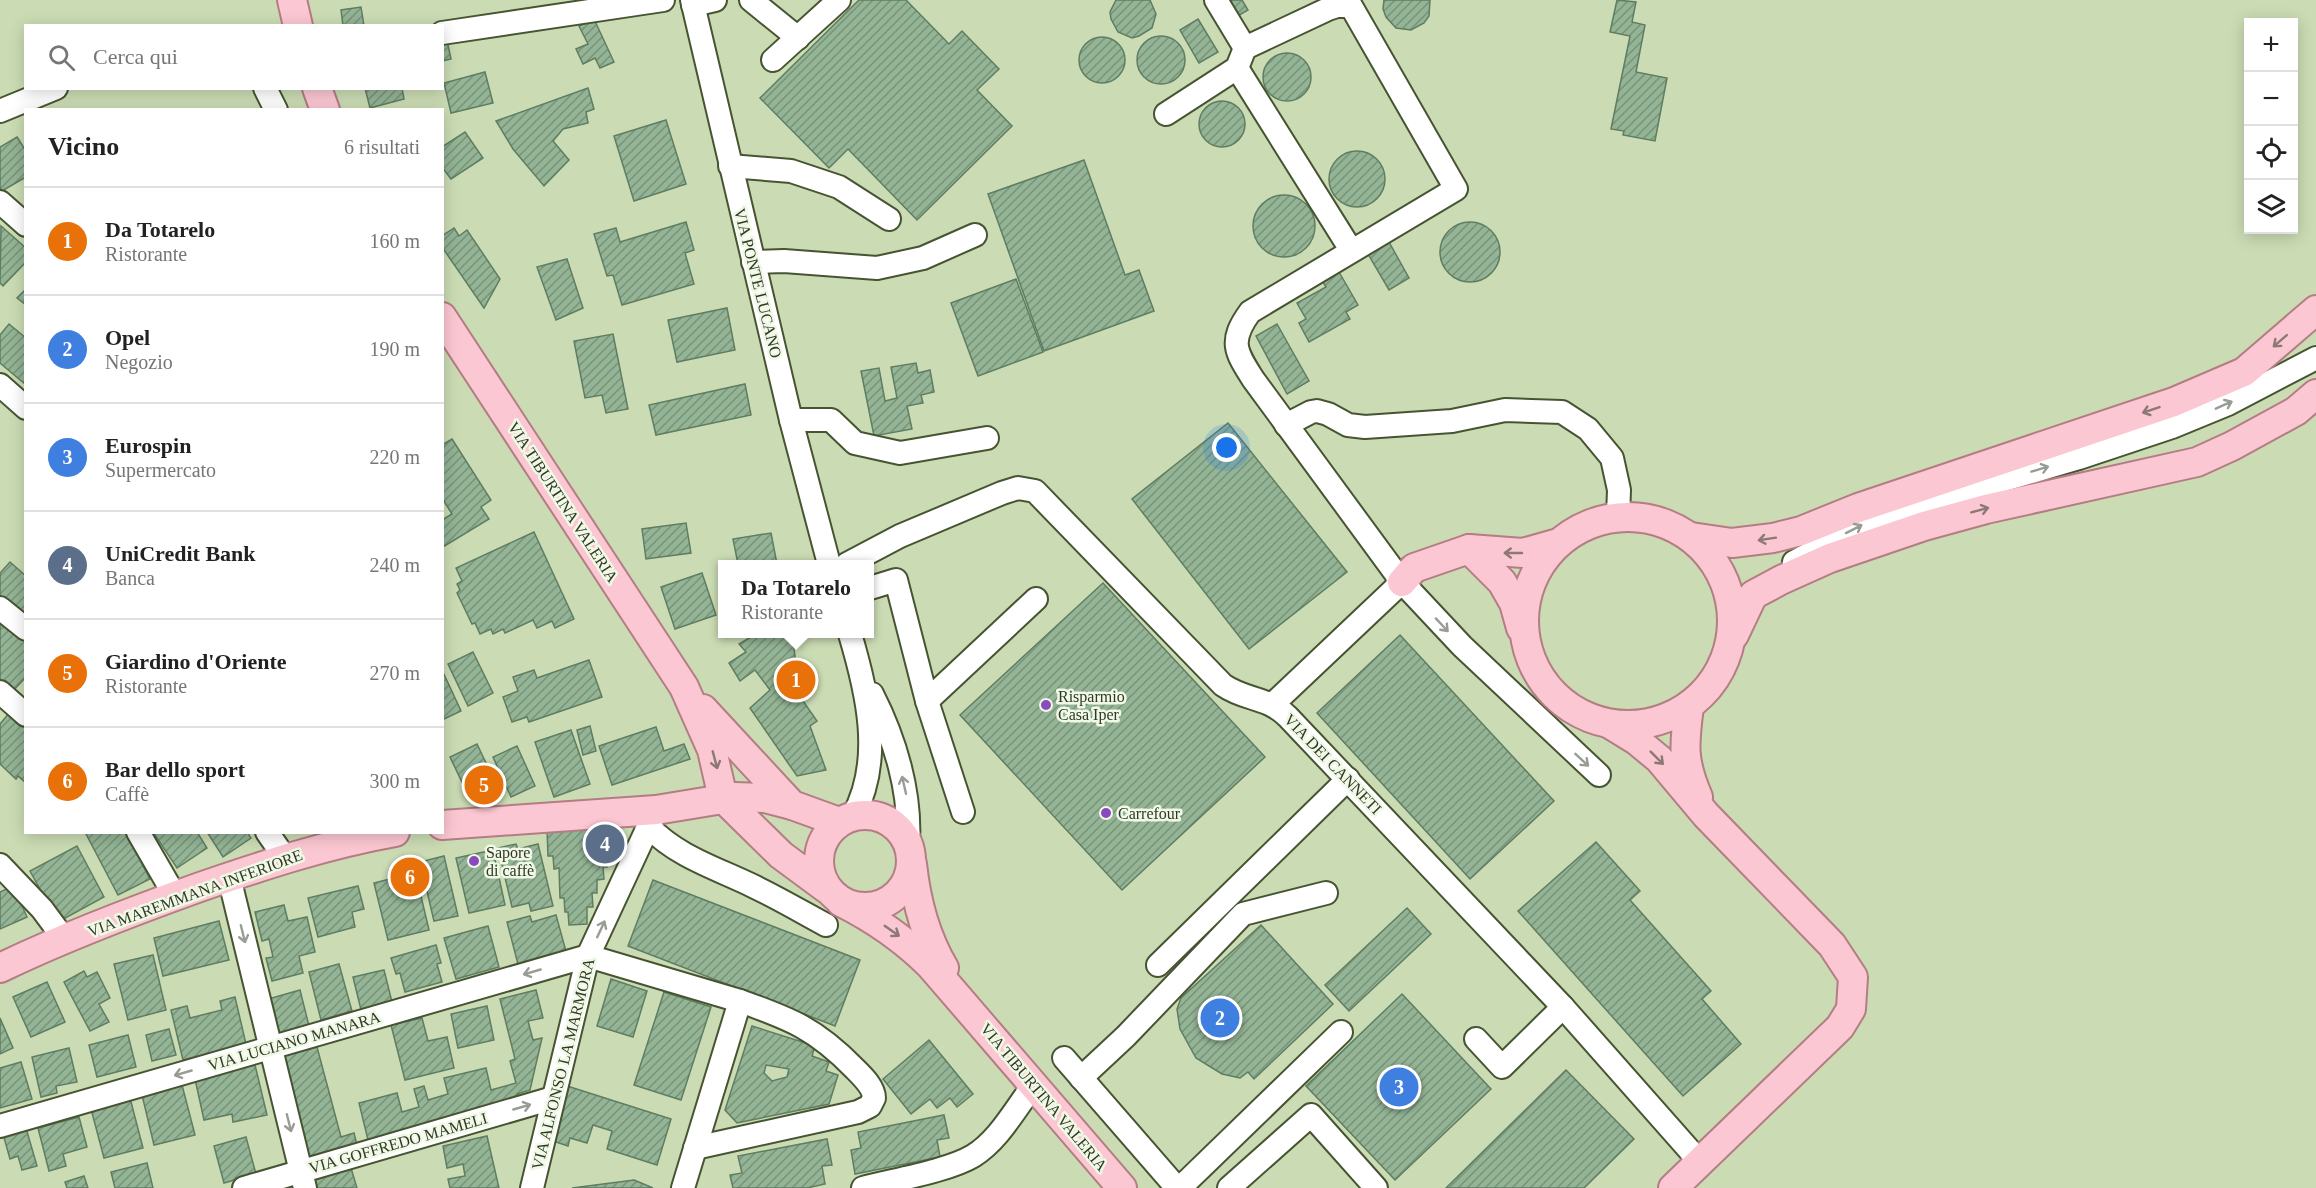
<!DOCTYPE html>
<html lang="it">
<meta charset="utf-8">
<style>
:root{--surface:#fff;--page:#f2f2f2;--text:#222;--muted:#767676;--line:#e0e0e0;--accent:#b45309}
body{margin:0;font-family:Georgia,serif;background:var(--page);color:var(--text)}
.controls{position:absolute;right:18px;top:18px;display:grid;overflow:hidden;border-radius:0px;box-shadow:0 3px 15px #0003}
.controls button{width:54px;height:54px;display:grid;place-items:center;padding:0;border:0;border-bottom:2px solid var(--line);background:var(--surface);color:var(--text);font:30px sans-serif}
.you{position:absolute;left:1227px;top:448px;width:21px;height:21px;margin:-15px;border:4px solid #fff;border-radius:50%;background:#1a73e8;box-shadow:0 0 0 9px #1a73e833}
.badge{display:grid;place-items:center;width:39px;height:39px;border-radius:50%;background:var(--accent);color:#fff;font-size:20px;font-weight:700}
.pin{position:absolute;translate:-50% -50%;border:3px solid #fff;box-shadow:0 2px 6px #0006}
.popup{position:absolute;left:718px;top:560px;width:156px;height:78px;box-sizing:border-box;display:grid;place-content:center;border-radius:0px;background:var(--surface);filter:drop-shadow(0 2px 4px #0005);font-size:20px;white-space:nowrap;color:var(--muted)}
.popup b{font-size:22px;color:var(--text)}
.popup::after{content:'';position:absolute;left:50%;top:100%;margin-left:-12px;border:12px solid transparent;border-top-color:var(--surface)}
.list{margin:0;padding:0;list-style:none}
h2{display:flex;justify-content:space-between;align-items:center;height:78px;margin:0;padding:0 24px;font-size:26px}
h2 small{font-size:20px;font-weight:400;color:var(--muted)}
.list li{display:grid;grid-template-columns:39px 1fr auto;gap:18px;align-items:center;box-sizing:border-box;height:108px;padding:0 24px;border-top:2px solid var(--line)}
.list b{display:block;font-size:22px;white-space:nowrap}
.list p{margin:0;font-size:20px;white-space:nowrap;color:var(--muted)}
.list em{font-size:20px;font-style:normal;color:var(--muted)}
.icon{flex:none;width:33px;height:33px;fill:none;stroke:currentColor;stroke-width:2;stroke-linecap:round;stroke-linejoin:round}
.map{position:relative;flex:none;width:2316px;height:1188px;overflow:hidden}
.search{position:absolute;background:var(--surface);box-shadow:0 3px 15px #0003;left:24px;top:24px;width:420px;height:66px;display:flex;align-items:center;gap:15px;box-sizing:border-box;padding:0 21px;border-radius:0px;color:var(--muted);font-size:22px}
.panel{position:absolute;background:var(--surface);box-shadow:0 3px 15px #0003;left:24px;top:108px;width:420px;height:726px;border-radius:0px}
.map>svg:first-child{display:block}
.building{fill:url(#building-hatch);stroke:#5e7d61;stroke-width:1.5;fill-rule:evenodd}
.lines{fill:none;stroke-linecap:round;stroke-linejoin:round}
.minor-casing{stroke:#465432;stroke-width:26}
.major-casing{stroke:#b37d83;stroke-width:32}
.minor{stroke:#fff;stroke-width:22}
.major{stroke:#fbc7d2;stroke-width:28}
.oneway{stroke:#8c7874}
.oneway2{stroke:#989c94}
.poi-dot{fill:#8a4abf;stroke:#f0f9e5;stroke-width:2}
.labels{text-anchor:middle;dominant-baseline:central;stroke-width:5;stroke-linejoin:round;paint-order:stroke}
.street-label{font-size:16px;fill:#313828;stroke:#f0f9e5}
.poi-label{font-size:16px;fill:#313828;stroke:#f0f9e5;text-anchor:start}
</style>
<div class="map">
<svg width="2316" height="1188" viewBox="0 0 2316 1188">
<defs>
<pattern id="building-hatch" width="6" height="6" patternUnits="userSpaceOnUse" patternTransform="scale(1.5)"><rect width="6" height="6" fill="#93b495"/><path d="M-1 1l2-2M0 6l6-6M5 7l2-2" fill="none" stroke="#79937a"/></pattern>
</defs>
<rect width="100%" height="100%" fill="#cbdcb4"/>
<g class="building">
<path d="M859 0H906L949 44 962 31 999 69 977 90 1012 126 917 220 848 149 829 168 760 98Z"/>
<path d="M1116 0H1150L1156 14 1152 28 1139 36 1132 38 1118 32 1111 19 1110 12Z"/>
<path d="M1225 0H1242L1248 10 1236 17Z"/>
<path d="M1384 0H1430L1429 16 1424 23 1411 30 1396 28 1386 17 1383 9Z"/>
<path d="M1617 0 1636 2 1632 22 1645 25 1636 72 1667 78 1655 141 1623 135 1624 131 1611 129 1630 36 1610 32Z"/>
<path d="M361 7 364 26H343L341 10Z"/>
<path d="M594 19 614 62 600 68 595 58 583 64 576 49 588 44 579 26Z"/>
<path d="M1198 19 1218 52 1199 63 1180 30Z"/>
<circle cx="1161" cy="60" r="24"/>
<circle cx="1102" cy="60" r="23"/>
<path d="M447 40 451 59 442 61V41Z"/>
<circle cx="1287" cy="77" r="24"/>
<path d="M485 72 493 103 451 113 444 83Z"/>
<path d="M365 88H402L404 99 370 108Z"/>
<path d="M588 88 594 109 586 112 588 123 563 129 553 141 569 160 544 186 513 149 496 121Z"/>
<circle cx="1222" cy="124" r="23"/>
<path d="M666 120 686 184 634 201 614 136Z"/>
<path d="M465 132 483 158 451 179 442 167V147Z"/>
<path d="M17 137 26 151V177L2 191 0 187V147Z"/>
<circle cx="1357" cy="179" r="28"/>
<path d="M1084 160 1125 275 1139 270 1154 311 1044 351 988 194Z"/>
<circle cx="1284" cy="226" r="31"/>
<path d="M686 222 694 250 685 253 694 284 622 305 613 275 607 276 594 234 616 228 620 242Z"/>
<circle cx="1470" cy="252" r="30"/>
<path d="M1 226 26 248V262L3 286 0 283Z"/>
<path d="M454 228 459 236 467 230 500 279 484 308 442 247V236Z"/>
<path d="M1389 242 1409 278 1389 290 1368 254Z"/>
<path d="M567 259 583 308 556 320 537 267Z"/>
<path d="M1339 272 1358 305 1346 312 1350 319 1309 342 1299 323 1306 319 1297 303 1326 287 1323 282Z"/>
<path d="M1016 279 1043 352 978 376 951 303Z"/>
<path d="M26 289V305L17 298Z"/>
<path d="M727 308 735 350 677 362 668 320Z"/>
<path d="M9 324 26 338V385L0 363V335Z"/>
<path d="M1277 324 1309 381 1287 394 1256 336Z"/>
<path d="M613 334 628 409 606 413 602 395 585 398 574 341Z"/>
<path d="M916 363 918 373 930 370 934 392 921 395 923 403 907 406 912 429 874 436 861 371 879 368 885 401 897 398 891 367Z"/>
<path d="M745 384 751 415 656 435 649 405Z"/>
<path d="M1228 423 1347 572 1249 649 1132 499Z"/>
<path d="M452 439 491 500 481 507 489 519 443 547 442 520 452 514 442 498V445Z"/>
<path d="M686 523 691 553 646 559 642 529Z"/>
<path d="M534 532 574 619 555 628 552 621 537 628 533 620 505 633 503 629 493 634 491 629 480 634 475 623 472 624 457 593 460 590 457 584 462 581 456 568Z"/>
<path d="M771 533 777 564H738L733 539Z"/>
<path d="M10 562 26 576V621L0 599V573Z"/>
<path d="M702 573 716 615 675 629 661 587Z"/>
<path d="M1103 583 1265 757 1122 890 960 715Z"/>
<path d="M0 618 26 640V677L11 693 0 683Z"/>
<path d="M756 634 792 635 801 698 817 721 810 726 826 770 797 776 750 708 770 690 755 670 740 681 729 663 746 652 739 644Z"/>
<path d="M1400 635 1554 801 1470 879 1317 713Z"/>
<path d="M473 652 493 693 468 706 448 664Z"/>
<path d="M589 660 602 697 529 722 527 717 512 722 503 697 518 691 513 677 534 670 537 678Z"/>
<path d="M442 670 461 711 442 720Z"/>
<path d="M10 712 26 726V783L18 776 16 779 0 764V724Z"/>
<path d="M590 726 596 751 583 755 577 730Z"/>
<path d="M656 727 664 751 684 744 690 759 612 785 599 746Z"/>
<path d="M571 730 590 784 554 797 535 742Z"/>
<path d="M477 744 496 784 469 797 450 757Z"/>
<path d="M517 746 535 786 511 797 493 757Z"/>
<path d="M619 826V844H613L614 854H607V867H603L604 879 597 880V893H592L593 907H587V924L569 925 568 912H565L564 898H560L559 868 554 869 553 856H548L547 829Z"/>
<path d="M85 832H125L150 879 118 895Z"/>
<path d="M153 832H197L207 848 177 868Z"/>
<path d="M207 832H247L251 838 223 857Z"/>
<path d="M1596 842 1640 891 1630 900 1711 991 1702 999 1741 1044 1683 1096 1518 911Z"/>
<path d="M516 844 518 849 538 844 553 906 531 911 529 903 512 907 498 848Z"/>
<path d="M77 846 104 897 58 922 30 871Z"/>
<path d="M493 850 505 905 469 913 456 858Z"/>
<path d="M444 856 458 916 434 921 420 862Z"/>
<path d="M415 871 429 930 388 940 374 883 390 879 392 887 401 886 398 875Z"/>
<path d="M653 880 860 960 835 1026 628 946Z"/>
<path d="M13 886 27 917 0 929V892Z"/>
<path d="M358 886 364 909 352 912 355 927 318 937 308 898Z"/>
<path d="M284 905 288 921 307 917 315 952 299 956 303 973 272 981 266 958 273 957 269 939 262 941 255 912Z"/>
<path d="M1407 908 1431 934 1349 1011 1325 985Z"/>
<path d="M556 915 567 955 519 968 507 922 530 916 532 922Z"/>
<path d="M219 921 229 960 163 976 154 938Z"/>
<path d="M1261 925 1333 1004 1254 1079 1248 1072 1240 1078 1222 1074 1196 1058 1180 1029 1177 1009 1181 998Z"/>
<path d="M488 926 499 967 456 979 444 938Z"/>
<path d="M436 945 441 963 437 964 442 982 405 992 400 973 396 974 391 958Z"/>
<path d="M153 955 166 1010 128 1020 114 964Z"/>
<path d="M339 964 352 1011 321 1020 309 972Z"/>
<path d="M384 970 393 1006 362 1014 353 977Z"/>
<path d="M84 971 87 977 97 972 110 998 99 1004 109 1022 90 1031 64 982Z"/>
<path d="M611 979 647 991 633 1037 597 1026Z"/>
<path d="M47 982 65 1022 31 1037 13 997Z"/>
<path d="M300 990 310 1030 276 1039 265 1000Z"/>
<path d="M536 990 543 1018 528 1021 533 1040 542 1038 530 1090 517 1094 520 1103 369 1144 359 1103 397 1093 402 1112 419 1107 414 1089 424 1086 428 1100 448 1094 444 1078 486 1068 491 1090 516 1083 510 1061 515 1059 500 999Z"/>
<path d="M664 992 711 1007 681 1100 634 1085Z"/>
<path d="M1402 994 1491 1089 1395 1180 1306 1086Z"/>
<path d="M235 997 246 1044 183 1060 171 1010 187 1006 190 1018 222 1010 220 1001Z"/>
<path d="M487 1006 494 1040 458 1048 451 1014Z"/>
<path d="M0 1018 13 1048 0 1054Z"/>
<path d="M422 1018 428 1041 447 1037 454 1068 405 1080 391 1025Z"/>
<path d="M752 1026 815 1046 812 1056 829 1062 826 1071 838 1075 829 1104 737 1123 725 1110ZM766 1065 789 1069 787 1077 772 1081 764 1073Z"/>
<path d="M169 1029 176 1055 152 1061 146 1035Z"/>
<path d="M128 1035 136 1067 97 1077 89 1045Z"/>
<path d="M929 1040 973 1094 957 1107 950 1098 937 1108 930 1099 911 1114 883 1079Z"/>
<path d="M317 1047 341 1137 354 1133 358 1149 309 1162 280 1057Z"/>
<path d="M69 1048 77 1082 56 1086 57 1093 41 1097 32 1057Z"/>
<path d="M21 1062 32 1099 0 1108V1068Z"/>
<path d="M255 1065 267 1115 233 1122 232 1114 204 1120 195 1079Z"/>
<path d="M1566 1070 1634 1139 1584 1188H1446Z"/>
<path d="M182 1085 195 1135 154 1145 142 1095Z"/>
<path d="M564 1085 671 1119 657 1165 607 1149 612 1131 593 1125 587 1143 570 1138 568 1146 547 1139Z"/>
<path d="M130 1098 143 1148 104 1158 91 1109Z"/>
<path d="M944 1115 949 1138 937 1140 940 1157 855 1174 851 1150 861 1148 858 1132Z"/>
<path d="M79 1117 87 1147 63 1154 66 1166 49 1171 38 1128Z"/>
<path d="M26 1128 37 1166 22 1170 18 1156 10 1159 3 1134Z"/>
<path d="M487 1136 499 1188H450L448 1179 465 1176 463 1164 447 1168 443 1146Z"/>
<path d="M246 1137 256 1174 224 1183 214 1146Z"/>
<path d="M827 1139 832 1165 822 1166 825 1184 807 1188H733L730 1175 742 1173 738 1156Z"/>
<path d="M147 1163 153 1188H115L111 1172Z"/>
<path d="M351 1168 357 1188H310L308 1178Z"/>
<path d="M84 1176 88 1188H67L65 1182Z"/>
<path d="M634 1180 653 1188H572Z"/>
</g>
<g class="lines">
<defs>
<g id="minor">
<path d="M692 0 791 420 829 564"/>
<path d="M751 0 798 38"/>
<path d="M1216 0 1245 48"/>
<path d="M693 5 715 0"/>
<path d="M442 33 663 0"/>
<path d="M773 60 839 0"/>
<path d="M1237 68 1351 250"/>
<path d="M265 88 276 110"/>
<path d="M0 111 56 88"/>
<path d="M1166 114 1237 68 1245 48 1328 9 1337 6H1351L1456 189 1250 312C1229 341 1235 351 1253 379L1402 582 1462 646 1599 775"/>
<path d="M730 166 791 171 839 187 889 219"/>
<path d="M0 202 26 225"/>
<path d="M753 262 784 261 877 268 923 258 975 235"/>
<path d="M0 385 26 408"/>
<path d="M791 420H831L855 443 900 453 987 438"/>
<path d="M1286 425 1311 412 1317 411 1328 414 1348 425 1365 427 1452 421 1505 410 1562 412 1588 429 1612 458 1619 490 1618 516"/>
<path d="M1794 562 1864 525 1925 503 2079 458 2172 427 2228 404 2316 358"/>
<path d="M847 564 900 536 1002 493 1018 488 1035 491 1223 685C1246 701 1267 696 1288 717L1563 1007 1700 1162"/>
<path d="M870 588 896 580 927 701 963 812"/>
<path d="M0 608 26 629"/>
<path d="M850 634C867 691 884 760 853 816"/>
<path d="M0 692 26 715"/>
<path d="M872 694C895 739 911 792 908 843"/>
<path d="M927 701 1036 599"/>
<path d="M1273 704 1402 582"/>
<path d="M649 827C678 857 716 868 753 886 778 898 802 912 826 925"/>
<path d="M138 832 175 896"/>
<path d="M267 832 285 858"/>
<path d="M0 865 42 909 65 940"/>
<path d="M229 877 305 1188"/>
<path d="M1158 965 1348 779"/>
<path d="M1476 1039 1502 1067 1563 1007"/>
<path d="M1064 1058 1177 1188"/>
<path d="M1081 1078 1126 1036 1243 914 1326 893"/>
<path d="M0 1126 588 956 740 1001 683 1188"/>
<path d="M695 1148 858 1112 870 1106 874 1098C874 1087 862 1076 854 1068 816 1029 791 1019 740 1001"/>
<path d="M244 1188 553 1098"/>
<path d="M532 1188 588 956 656 810"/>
<path d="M863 1188C893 1180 948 1171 973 1156 999 1140 1015 1109 1033 1086"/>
<path d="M1180 1188 1341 1032"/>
<path d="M1229 1188 1311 1115 1376 1188"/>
</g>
<g id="major">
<path d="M292 0 298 26"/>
<path d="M317 88 325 110"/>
<path d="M442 317 684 687 712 750 723 798 781 855 827 889"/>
<circle cx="1628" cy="621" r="104"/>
<path d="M1691 537 1732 543 1773 538 1801 531 1858 508 2174 402 2244 372 2316 310"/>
<path d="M1469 549 1502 582 1514 603 1521 628"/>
<path d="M1402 582 1414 568 1469 549 1523 553 1555 544"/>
<path d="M1734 635 1753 595 1781 580 1830 558 1924 526 1986 509 2197 462 2232 446 2296 411 2316 394"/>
<path d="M1689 706C1684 745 1682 760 1698 797"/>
<path d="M703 709 792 805 839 822"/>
<path d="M1610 724 1636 740 1659 759 1706 815 1832 945 1853 977 1851 1009 1840 1027 1673 1188"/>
<circle cx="865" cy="861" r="46"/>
<path d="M442 825 656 810 735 797 765 798 792 805"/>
<path d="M912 864C916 901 925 936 944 968"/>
<path d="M841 902C875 919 904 939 931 966L1122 1188"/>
<path d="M0 968C64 937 133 911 200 887 264 865 328 844 395 832"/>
</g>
</defs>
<use href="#minor" class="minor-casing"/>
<use href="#major" class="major-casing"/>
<use href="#minor" class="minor"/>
<use href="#major" class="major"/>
</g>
<defs><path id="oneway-shaft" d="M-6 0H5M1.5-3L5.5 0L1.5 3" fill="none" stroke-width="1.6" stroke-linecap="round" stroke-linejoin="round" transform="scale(1.5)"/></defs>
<g class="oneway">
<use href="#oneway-shaft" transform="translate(2280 341) rotate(139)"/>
<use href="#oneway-shaft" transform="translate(2151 410) rotate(161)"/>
<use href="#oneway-shaft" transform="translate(1980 510) rotate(-15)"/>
<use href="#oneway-shaft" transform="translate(1767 539) rotate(171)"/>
<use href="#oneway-shaft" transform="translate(1513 553) rotate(-180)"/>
<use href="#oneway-shaft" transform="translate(1657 758) rotate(45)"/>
<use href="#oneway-shaft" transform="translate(715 760) rotate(75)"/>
<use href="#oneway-shaft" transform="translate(892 931) rotate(35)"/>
</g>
<g class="oneway2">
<use href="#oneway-shaft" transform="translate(2224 405) rotate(-24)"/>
<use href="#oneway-shaft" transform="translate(2040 469) rotate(-17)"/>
<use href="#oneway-shaft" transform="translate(1854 529) rotate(-27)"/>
<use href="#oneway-shaft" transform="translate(1442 625) rotate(47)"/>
<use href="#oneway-shaft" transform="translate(1582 760) rotate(43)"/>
<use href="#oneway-shaft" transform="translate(904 785) rotate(-103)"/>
<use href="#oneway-shaft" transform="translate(601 929) rotate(-65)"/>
<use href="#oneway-shaft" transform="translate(243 934) rotate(76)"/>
<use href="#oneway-shaft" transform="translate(532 972) rotate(164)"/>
<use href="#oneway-shaft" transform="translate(183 1073) rotate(164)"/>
<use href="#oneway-shaft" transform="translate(522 1107) rotate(-16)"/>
<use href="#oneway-shaft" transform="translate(289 1123) rotate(76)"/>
</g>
<g class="poi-dot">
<circle cx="1046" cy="705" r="6"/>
<circle cx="1106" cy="813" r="6"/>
<circle cx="474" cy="861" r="6"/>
</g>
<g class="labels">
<g class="street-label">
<text transform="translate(758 283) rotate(76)">VIA PONTE LUCANO</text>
<text transform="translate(563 502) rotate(57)">VIA TIBURTINA VALERIA</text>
<text transform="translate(1333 764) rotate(46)">VIA DEI CANNETI</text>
<text transform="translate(195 893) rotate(-20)">VIA MAREMMANA INFERIORE</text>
<text transform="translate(294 1041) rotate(-16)">VIA LUCIANO MANARA</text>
<text transform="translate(563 1064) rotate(-76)">VIA ALFONSO LA MARMORA</text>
<text transform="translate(1044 1097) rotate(50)">VIA TIBURTINA VALERIA</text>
<text transform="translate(398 1143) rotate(-16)">VIA GOFFREDO MAMELI</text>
</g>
<g class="poi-label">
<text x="1058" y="696">Risparmio<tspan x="1058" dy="18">Casa Iper</tspan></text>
<text x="1118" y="813">Carrefour</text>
<text x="486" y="852">Sapore<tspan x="486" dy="18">di caffè</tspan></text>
</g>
</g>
</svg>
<div class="controls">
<button>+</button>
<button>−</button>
<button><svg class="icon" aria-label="locate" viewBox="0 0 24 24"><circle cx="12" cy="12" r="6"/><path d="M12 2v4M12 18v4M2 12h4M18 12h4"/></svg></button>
<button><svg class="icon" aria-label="layers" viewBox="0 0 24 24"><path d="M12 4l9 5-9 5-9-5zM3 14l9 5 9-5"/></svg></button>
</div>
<div class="you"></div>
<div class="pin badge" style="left:796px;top:680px;background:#e8710a">1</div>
<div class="popup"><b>Da Totarelo</b>Ristorante</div>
<div class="pin badge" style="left:1220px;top:1018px;background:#3f7fe0">2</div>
<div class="pin badge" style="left:1399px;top:1087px;background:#3f7fe0">3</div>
<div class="pin badge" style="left:605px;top:844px;background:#5c6f8a">4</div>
<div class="pin badge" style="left:484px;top:785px;background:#e8710a">5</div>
<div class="pin badge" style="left:410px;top:877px;background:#e8710a">6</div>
<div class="search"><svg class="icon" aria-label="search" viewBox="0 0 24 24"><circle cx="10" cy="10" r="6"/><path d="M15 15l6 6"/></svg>Cerca qui</div>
<section class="panel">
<h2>Vicino<small>6 risultati</small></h2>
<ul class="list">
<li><span class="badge" style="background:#e8710a">1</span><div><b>Da Totarelo</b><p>Ristorante</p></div><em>160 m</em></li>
<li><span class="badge" style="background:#3f7fe0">2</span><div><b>Opel</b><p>Negozio</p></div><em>190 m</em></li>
<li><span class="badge" style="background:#3f7fe0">3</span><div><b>Eurospin</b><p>Supermercato</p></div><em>220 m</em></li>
<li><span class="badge" style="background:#5c6f8a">4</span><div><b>UniCredit Bank</b><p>Banca</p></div><em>240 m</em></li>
<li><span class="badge" style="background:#e8710a">5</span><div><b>Giardino d'Oriente</b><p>Ristorante</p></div><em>270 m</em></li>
<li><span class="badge" style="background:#e8710a">6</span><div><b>Bar dello sport</b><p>Caffè</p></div><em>300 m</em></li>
</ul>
</section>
</div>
